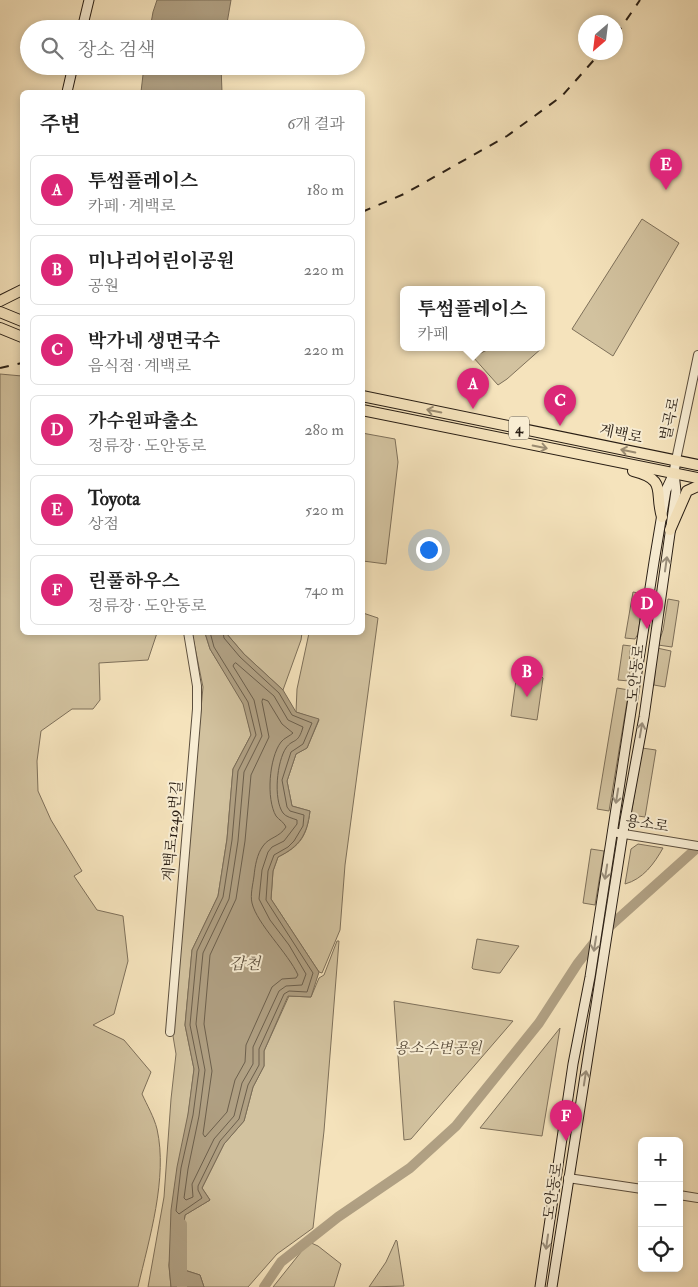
<!DOCTYPE html>
<html lang="ko">
<meta charset="utf-8">
<style>
:root{--surface:#fff;--page:#f6f6f6;--text:#222;--muted:#767676;--line:#e0e0e0;--accent:#db2777}
body{margin:0;font-family:"IM FELL Double Pica","Noto Serif KR",serif;background:var(--page);color:var(--text)}
.controls{position:absolute;right:15px;bottom:15px;display:grid;overflow:hidden;border-radius:8px;box-shadow:0 2px 8px #0003}
.controls button{width:45px;height:45px;display:grid;place-items:center;padding:0;border:0;border-bottom:1px solid var(--line);background:var(--surface);color:var(--text);font:25px sans-serif}
.compass{position:absolute;left:578px;top:15px;width:45px;height:45px;border-radius:50%;background:var(--surface);box-shadow:0 2px 8px #0003;rotate:208deg}
.you{position:absolute;left:428px;top:549px;width:18px;height:18px;margin:-12px;border:4px solid #fff;border-radius:50%;background:#1a73e8;box-shadow:0 0 0 8px #1a73e833}
.badge{display:grid;place-items:center;width:32px;height:32px;border-radius:50%;background:var(--accent);color:#fff;font-size:16px;font-weight:700}
.pin{position:absolute;translate:-50% -41px;filter:drop-shadow(0 1px 2px #0008)}
.pin::after{content:'';position:absolute;top:26px;width:18px;height:15px;background:inherit;clip-path:polygon(0 0,100% 0,50% 100%)}
.popup{position:absolute;left:400px;top:286px;width:145px;height:65px;box-sizing:border-box;display:grid;place-content:center;border-radius:8px;background:var(--surface);filter:drop-shadow(0 1px 4px #0005);font-size:16px;white-space:nowrap;color:var(--muted)}
.popup b{font-size:19px;color:var(--text)}
.popup::after{content:'';position:absolute;left:50%;top:100%;margin-left:-10px;border:10px solid transparent;border-top-color:var(--surface)}
.list{margin:0;padding:0;list-style:none}
h2{display:flex;justify-content:space-between;align-items:center;height:65px;margin:0;padding:0 20px;font-size:21px}
h2 small{font-size:16px;font-weight:400;color:var(--muted)}
.list li{display:grid;grid-template-columns:32px 1fr auto;gap:15px;align-items:center;box-sizing:border-box;height:70px;margin:0 10px 10px;padding:0 10px;border:1px solid var(--line);border-radius:8px}
.list b{display:block;font-size:19px;white-space:nowrap}
.list p{margin:0;font-size:16px;white-space:nowrap;color:var(--muted)}
.list em{font-size:16px;font-style:normal;color:var(--muted)}
.icon{flex:none;width:28px;height:28px;fill:none;stroke:currentColor;stroke-width:2;stroke-linecap:round;stroke-linejoin:round}
.map{position:relative;flex:none;width:698px;height:1287px;overflow:hidden}
.search{position:absolute;background:var(--surface);box-shadow:0 2px 8px #0003;left:20px;top:20px;width:345px;height:55px;display:flex;align-items:center;gap:12px;box-sizing:border-box;padding:0 18px;border-radius:28px;color:var(--muted);font-size:19px}
.panel{position:absolute;background:var(--surface);box-shadow:0 2px 8px #0003;left:20px;top:90px;width:345px;height:545px;border-radius:8px}
.map>svg:first-child{display:block}
.green{fill:#d2c29f;stroke:#7e705a}
.water{fill:#b0a083;stroke:#7a6c57}
.lines{fill:none;stroke-linecap:round;stroke-linejoin:round}
.shore{stroke:#6c5f4c;stroke-width:1}
.river{stroke:#b0a083;stroke-width:10}
.tertiary-casing{stroke:#5c4f3e;stroke-width:10}
.secondary-casing{stroke:#291e14;stroke-width:11}
.primary-casing{stroke:#291e14;stroke-width:12}
.tertiary{stroke:#f8edd3;stroke-width:8}
.secondary{stroke:#f8edd3;stroke-width:9}
.primary{stroke:#f5e3bc;stroke-width:10}
.rail{stroke:#291e14;stroke-width:2;stroke-dasharray:9 9;stroke-linecap:butt}
.oneway{stroke:#998a70}
.oneway2{stroke:#9b907d}
.labels{text-anchor:middle;dominant-baseline:central;stroke-width:4;stroke-linejoin:round;paint-order:stroke}
.shield{fill:#f8edd3;stroke:#675c4d;stroke-width:1}
.shield-label{font-size:14px;font-weight:bold;fill:#291e14}
.street-label{font-size:15px;fill:#291e14;stroke:#f8edd3}
.park-label{font-size:15px;font-style:italic;fill:#5c4f3e;stroke:#f8edd3}
.water-label{font-size:16px;font-style:italic;fill:#5f5240;stroke:#f8edd3}
</style>
<div class="map">
<svg width="698" height="1287" viewBox="0 0 698 1287">
<rect width="100%" height="100%" fill="#f5e3bc"/>
<filter id="stains"><feTurbulence type="fractalNoise" baseFrequency=".004" numOctaves="4"/><feColorMatrix values="0 0 0 0 .2 0 0 0 0 .09 0 0 0 0 .02 0 0 0 .5 -.17"/></filter>
<radialGradient id="worn" r=".72"><stop offset=".6" stop-color="#630" stop-opacity="0"/><stop offset="1" stop-color="#630" stop-opacity=".3"/></radialGradient>
<g class="green">
<path d="M642 219 679 243 613 356 572 329Z"/>
<path d="M491 348H542L507 379 498 385 473 357Z"/>
<path d="M0 374 22 376V632L157 633 148 660 99 663 100 700 93 709H72L41 731 37 761 38 791 51 820 82 871 74 876 97 910 123 916 128 961 114 1014 93 1025 124 1040 151 1072 142 1094C147 1105 154 1117 157 1129 168 1178 149 1239 138 1287H0Z"/>
<path d="M362 433 395 439 398 462 386 564 363 561Z"/>
<path d="M633 592 644 594 638 634 635 639 625 638Z"/>
<path d="M668 599 679 601 672 647 658 645 663 630Z"/>
<path d="M363 613 378 618 345 865 340 930 322 973 319 972 271 899 273 871 278 857C301 846 307 835 310 811L292 806 287 781 296 754 307 748 319 720 296 712 297 689 309 633 362 632Z"/>
<path d="M192 633H205L210 649 244 704 251 735 233 769 227 839 218 896 192 950 185 1025 194 1069 169 1265 171 1287H148L164 1197 171 1099 176 1054 172 1030 203 687Z"/>
<path d="M226 633H302L301 640 283 690 244 654Z"/>
<path d="M623 645 631 646C628 660 631 669 629 681L618 680Z"/>
<path d="M657 648 671 651 665 687 654 685Z"/>
<path d="M521 672 540 675 543 678 537 720 511 716 517 673Z"/>
<path d="M617 688 629 690 609 811 597 809Z"/>
<path d="M642 748 656 750 645 817 631 815Z"/>
<path d="M638 844 663 848C654 864 643 879 625 884L631 849Z"/>
<path d="M591 849 604 851 595 905 583 903Z"/>
<path d="M477 939 519 946 500 973H497L473 969 472 968Z"/>
<path d="M337 941H339L324 1131 313 1228 277 1254 248 1287H204L200 1275 178 1268 185 1215 210 1200 202 1188 224 1144 244 1121 253 1087 264 1066V1051L289 996 311 997 319 978 324 975Z"/>
<path d="M394 1001 513 1021 411 1139 404 1140Z"/>
<path d="M560 1028 542 1136 480 1128Z"/>
<path d="M396 1240 397 1241 404 1286 369 1287 386 1262Z"/>
<path d="M309 1242 318 1246 341 1264 334 1287H273Z"/>
</g>
<g class="water">
<path d="M157 0H231L226 29H150L153 12Z"/>
<path d="M144 66H221L222 92H141Z"/>
<path d="M205 633H226L244 654 283 690 296 712 319 719 307 748 296 754 287 781 292 806 310 811C307 835 300 846 278 857L273 871 271 899 319 972 311 997 288 996 264 1051V1066L253 1087 244 1121 224 1144 202 1188 210 1200 185 1215 178 1268 200 1275 204 1287H171L169 1266 171 1210 177 1167 188 1114 194 1069 185 1025 192 950 218 896 227 839 233 769 251 735 243 704 210 649Z"/>
</g>
<g class="lines">
<g class="shore">
<path d="M210 632 214 647 248 702 256 735 238 771 232 840 223 897 197 951 190 1025 199 1070 193 1115 181 1168 176 1211 179 1214 202 1198 198 1190V1186L220 1141 239 1119 248 1085 259 1065V1049L284 994 289 991 307 992 313 973 266 900 268 871 274 855 288 847 294 841 303 826 304 815 290 811 287 807 282 780 291 752 303 744 312 723 292 715 279 693 240 657 224 638 223 632"/>
<path d="M236 663 274 696 288 720 303 727C298 745 293 738 286 748 277 761 273 799 283 813 286 817 292 818 297 820V824L284 841 272 847 268 852 262 870 259 899 270 920 289 945 306 974 302 985 286 986 279 991 253 1047V1064L242 1083 234 1116 214 1139 192 1184 193 1197 186 1200 184 1198 188 1169 199 1116 205 1070 196 1024 203 953 229 899 238 841 244 772 262 736 254 700 233 666 234 664Z"/>
<path d="M263 699 268 701 282 724 293 733C290 736 284 738 281 742 269 758 266 799 276 816 279 820 284 822 286 827 279 838 269 837 263 846 257 854 255 866 254 876 253 884 250 895 252 903 257 924 288 953 298 975L296 978 282 979 272 987 246 1045 245 1062 235 1080 227 1112 205 1137 203 1134 212 1071 204 1024 210 955 236 899 245 841 251 775 269 737 262 702Z"/>
</g>
<g class="river">
<path d="M182 1287V1224"/>
<path d="M264 1287 281 1262 338 1217 410 1168 456 1126 539 1023 578 963 600 935 698 847"/>
</g>
<defs>
<g id="tertiary">
<path d="M676 460 698 355"/>
<path d="M612 832 698 846"/>
<path d="M170 1032 197 709V686L188 632"/>
<path d="M568 1178 642 1189"/>
<path d="M679 1195 698 1198"/>
</g>
<g id="secondary">
<path d="M82 29 89 0"/>
<path d="M67 92 73 66"/>
<path d="M540 1287 573 1064 590 977 654 562 666 490 674 473"/>
<path d="M552 1287 625 820 644 717 676 491 674 473 676 460"/>
</g>
<g id="primary">
<path d="M0 301 22 290"/>
<path d="M0 312 22 321"/>
<path d="M0 328 22 337"/>
<path d="M362 396 698 465"/>
<path d="M362 410 698 478"/>
<path d="M633 471C668 480 654 491 662 517"/>
<path d="M670 530 687 491 698 486"/>
</g>
</defs>
<use href="#tertiary" class="tertiary-casing"/>
<use href="#secondary" class="secondary-casing"/>
<use href="#primary" class="primary-casing"/>
<use href="#tertiary" class="tertiary"/>
<use href="#secondary" class="secondary"/>
<use href="#primary" class="primary"/>
<g class="rail">
<path d="M616 35 640 0"/>
<path d="M362 212 404 194 507 136 562 96 601 52"/>
<path d="M0 368 22 363"/>
</g>
</g>
<defs><path id="oneway-shaft" d="M-6 0H5M1.5-3L5.5 0L1.5 3" fill="none" stroke-width="1.6" stroke-linecap="round" stroke-linejoin="round" transform="scale(1.25)"/></defs>
<g class="oneway">
<use href="#oneway-shaft" transform="translate(434 411) rotate(-169)"/>
<use href="#oneway-shaft" transform="translate(540 447) rotate(11)"/>
<use href="#oneway-shaft" transform="translate(628 451) rotate(-168)"/>
</g>
<g class="oneway2">
<use href="#oneway-shaft" transform="translate(666 564) rotate(-82)"/>
<use href="#oneway-shaft" transform="translate(641 730) rotate(-80)"/>
<use href="#oneway-shaft" transform="translate(617 796) rotate(99)"/>
<use href="#oneway-shaft" transform="translate(606 872) rotate(99)"/>
<use href="#oneway-shaft" transform="translate(595 944) rotate(99)"/>
<use href="#oneway-shaft" transform="translate(585 1078) rotate(-81)"/>
<use href="#oneway-shaft" transform="translate(547 1242) rotate(98)"/>
</g>
<g class="labels">
<rect class="shield" x="509" y="416.5" width="20" height="23" rx="4"/>
<g class="shield-label">
<text x="519" y="428">4</text>
</g>
<g class="street-label">
<text transform="translate(670 419) rotate(-78)">벌곡로</text>
<text transform="translate(621 434) rotate(12)">계백로</text>
<text transform="translate(636 673) rotate(-83)">도안동로</text>
<text transform="translate(647 824) rotate(9)">용소로</text>
<text transform="translate(173 831) rotate(-85)">계백로1249번길</text>
<text transform="translate(553 1191) rotate(-81)">도안동로</text>
</g>
<g class="park-label">
<text x="438" y="1048">용소수변공원</text>
</g>
<g class="water-label">
<text x="245" y="964">갑천</text>
</g>
</g>
<rect width="100%" height="100%" filter="url(#stains)"/>
<rect width="100%" height="100%" fill="url(#worn)"/>
</svg>
<div class="controls">
<button>+</button>
<button>−</button>
<button><svg class="icon" aria-label="locate" viewBox="0 0 24 24"><circle cx="12" cy="12" r="6"/><path d="M12 2v4M12 18v4M2 12h4M18 12h4"/></svg></button>
</div>
<svg class="compass" viewBox="-18 -18 36 36"><path d="M0-13l5 13h-10z" fill="#e53935"/><path d="M0 13l5-13h-10z" fill="#767676"/></svg>
<div class="you"></div>
<div class="pin badge" style="left:473px;top:409px">A</div>
<div class="popup"><b>투썸플레이스</b>카페</div>
<div class="pin badge" style="left:527px;top:697px">B</div>
<div class="pin badge" style="left:560px;top:426px">C</div>
<div class="pin badge" style="left:647px;top:629px">D</div>
<div class="pin badge" style="left:666px;top:190px">E</div>
<div class="pin badge" style="left:566px;top:1141px">F</div>
<div class="search"><svg class="icon" aria-label="search" viewBox="0 0 24 24"><circle cx="10" cy="10" r="6"/><path d="M15 15l6 6"/></svg>장소 검색</div>
<section class="panel">
<h2>주변<small>6개 결과</small></h2>
<ul class="list">
<li><span class="badge">A</span><div><b>투썸플레이스</b><p>카페 · 계백로</p></div><em>180 m</em></li>
<li><span class="badge">B</span><div><b>미나리어린이공원</b><p>공원</p></div><em>220 m</em></li>
<li><span class="badge">C</span><div><b>박가네 생면국수</b><p>음식점 · 계백로</p></div><em>220 m</em></li>
<li><span class="badge">D</span><div><b>가수원파출소</b><p>정류장 · 도안동로</p></div><em>280 m</em></li>
<li><span class="badge">E</span><div><b>Toyota</b><p>상점</p></div><em>520 m</em></li>
<li><span class="badge">F</span><div><b>린풀하우스</b><p>정류장 · 도안동로</p></div><em>740 m</em></li>
</ul>
</section>
</div>
